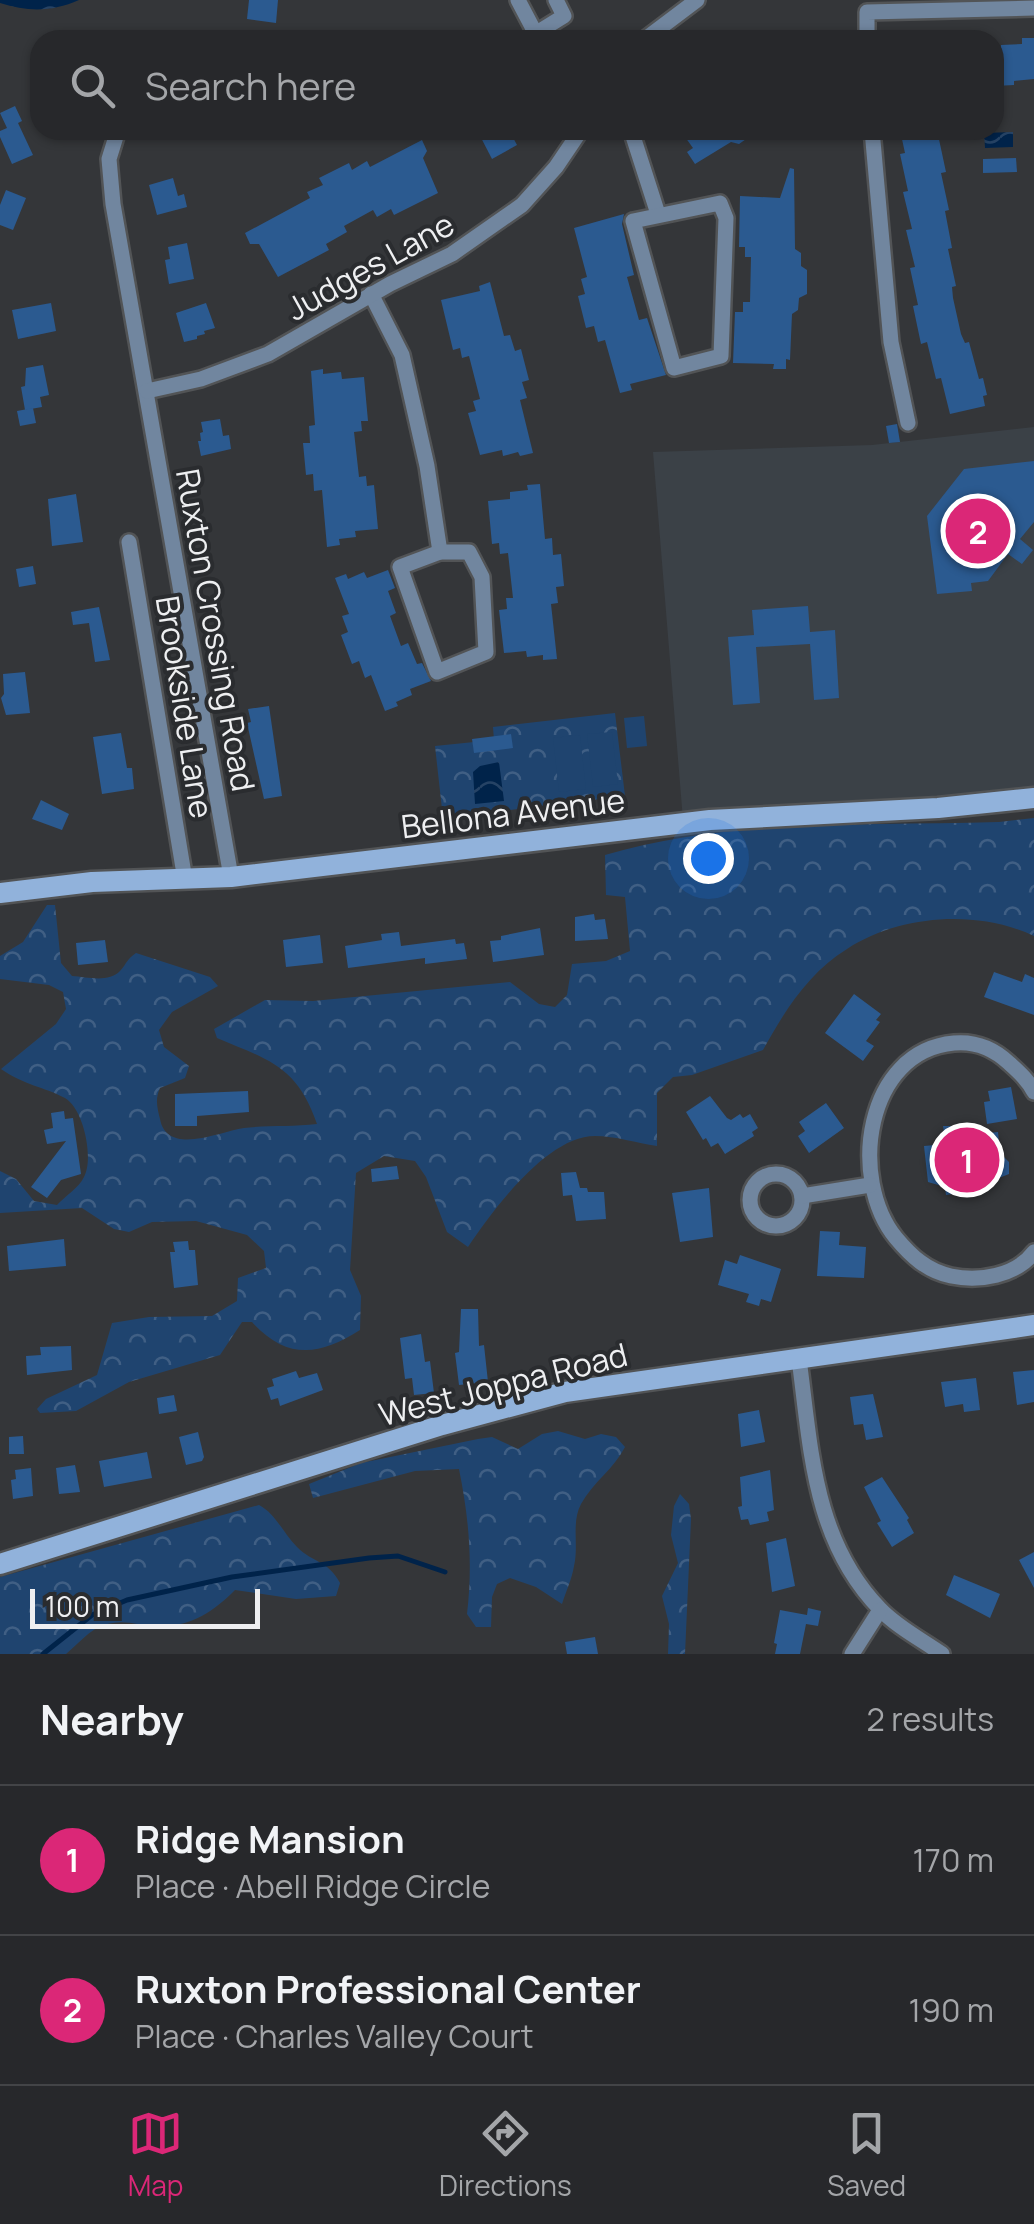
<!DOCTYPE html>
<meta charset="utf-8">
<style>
:root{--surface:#27282b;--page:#2f3033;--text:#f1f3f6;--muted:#a4a6a9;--line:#434447;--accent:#db2777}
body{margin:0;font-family:Manrope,sans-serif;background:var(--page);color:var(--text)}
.scale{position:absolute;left:30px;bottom:25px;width:230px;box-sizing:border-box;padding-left:10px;border:5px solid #eeeff1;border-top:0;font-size:28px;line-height:35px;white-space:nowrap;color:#eeeff1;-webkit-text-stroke:8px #2a2c2f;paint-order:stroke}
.you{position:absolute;left:708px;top:858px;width:35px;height:35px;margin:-25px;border:8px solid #fff;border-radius:50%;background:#1a73e8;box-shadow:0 0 0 15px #1a73e833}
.badge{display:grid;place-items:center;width:65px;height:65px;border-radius:50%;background:var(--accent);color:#fff;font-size:32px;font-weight:700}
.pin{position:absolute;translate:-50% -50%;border:5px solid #fff;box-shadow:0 2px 10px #0006}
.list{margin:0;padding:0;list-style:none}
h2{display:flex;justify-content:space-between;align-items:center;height:130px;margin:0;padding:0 40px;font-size:42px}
h2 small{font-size:32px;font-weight:400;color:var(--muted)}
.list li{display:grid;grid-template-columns:65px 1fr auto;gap:30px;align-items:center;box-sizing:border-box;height:150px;padding:0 40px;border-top:2px solid var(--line)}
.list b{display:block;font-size:38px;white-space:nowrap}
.list p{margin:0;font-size:32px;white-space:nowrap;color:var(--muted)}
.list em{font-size:32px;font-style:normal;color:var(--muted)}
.icon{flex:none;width:55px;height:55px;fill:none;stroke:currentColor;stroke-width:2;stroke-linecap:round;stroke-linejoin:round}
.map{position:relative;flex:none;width:1034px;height:1654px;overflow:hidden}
.search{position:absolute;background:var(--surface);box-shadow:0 2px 8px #0004;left:30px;right:30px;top:30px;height:110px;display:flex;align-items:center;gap:25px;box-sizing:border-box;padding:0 35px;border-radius:30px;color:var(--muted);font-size:38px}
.sheet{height:430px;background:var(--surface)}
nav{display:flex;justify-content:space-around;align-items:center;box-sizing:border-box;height:140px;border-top:2px solid var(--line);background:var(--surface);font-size:28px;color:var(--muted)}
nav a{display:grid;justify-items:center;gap:5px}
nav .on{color:var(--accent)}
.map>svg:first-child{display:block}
.built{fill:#3b4147}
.forest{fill:url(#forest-crowns)}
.pitch{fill:#1f446f}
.water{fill:url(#water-waves)}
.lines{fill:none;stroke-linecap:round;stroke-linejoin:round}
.stream{stroke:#00234a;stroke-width:5}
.building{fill:#2b5a90}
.street-casing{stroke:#525456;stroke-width:20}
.secondary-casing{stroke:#525456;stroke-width:25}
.street{stroke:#71869f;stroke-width:15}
.secondary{stroke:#91b2db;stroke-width:20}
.labels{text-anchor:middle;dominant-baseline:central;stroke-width:8;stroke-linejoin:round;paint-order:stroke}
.street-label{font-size:32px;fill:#eeeff1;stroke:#2a2c2f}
</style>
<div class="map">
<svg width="1034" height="1654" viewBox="0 0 1034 1654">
<defs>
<pattern id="forest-crowns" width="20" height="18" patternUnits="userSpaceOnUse" patternTransform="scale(2.5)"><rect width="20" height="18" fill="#1f446f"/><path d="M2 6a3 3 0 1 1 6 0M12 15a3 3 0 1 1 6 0" fill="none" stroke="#405f84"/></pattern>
<pattern id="water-waves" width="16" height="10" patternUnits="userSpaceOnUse" patternTransform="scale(2.5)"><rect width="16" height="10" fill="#00234a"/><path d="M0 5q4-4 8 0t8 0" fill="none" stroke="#264365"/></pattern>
</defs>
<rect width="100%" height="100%" fill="#343639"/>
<path class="built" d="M1034 427V795L683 820 653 452 872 445Z"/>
<g class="forest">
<path d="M615 713 625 796 443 818 435 746 494 740 493 727Z"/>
<path d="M644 716 647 746 627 748 624 718Z"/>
<path d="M1034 818V936C977 909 899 915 847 949 808 973 784 1012 763 1050L692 1075 673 1077 657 1093V1146C637 1143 615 1136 595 1136 547 1136 493 1210 468 1247L447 1232 426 1177 415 1161 384 1156 356 1173 350 1270 361 1296 360 1330C318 1357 286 1359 252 1322H242L220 1355 129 1382 76 1411 40 1413 37 1409 46 1399 97 1375 112 1323 149 1317 212 1316 237 1301 238 1278 266 1268 264 1251 247 1235 196 1221 152 1222 129 1232 114 1229 82 1208 0 1213V1171L16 1179 34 1201 57 1205C65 1196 79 1188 84 1177 94 1159 84 1109 65 1098 42 1086 26 1086 1 1069L56 1024 66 1009 63 992 49 985 0 979V956L23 942 47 905H55L61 963 72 976C87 977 109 983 120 971 127 963 127 959 136 953L210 977 218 986 172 1012 159 1030 164 1047 189 1066 185 1078 160 1088C155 1099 157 1107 160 1119 167 1157 221 1131 244 1128 268 1125 293 1127 317 1124 297 1066 269 1060 217 1038L214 1029 265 1000 313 1001 510 982 539 1004 555 1007 567 995 572 964 606 961 630 951 625 897 606 895 605 855C731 818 869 826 999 822Z"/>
<path d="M558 1431 585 1439 601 1434 616 1437 625 1447C614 1469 593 1482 581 1504 571 1523 579 1545 574 1566 572 1579 566 1591 562 1604L536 1587 510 1578 497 1584 492 1597 491 1627H476L467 1614C473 1564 469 1518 459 1469L415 1471 313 1498 309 1484 361 1463 478 1439 492 1437 518 1449 542 1434Z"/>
<path d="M680 1494 689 1504 691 1519 685 1654H668L669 1624 662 1596 678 1563 671 1535 674 1506Z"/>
<path d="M259 1505C276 1514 283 1533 297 1547 314 1564 327 1559 340 1583L336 1596 296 1599 235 1590C213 1612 191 1627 158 1626 138 1626 124 1618 104 1625 90 1629 77 1645 66 1654H0V1577Z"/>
</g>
<g class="pitch">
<path d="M612 732 618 784 593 787 587 734Z"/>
<path d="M580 735 586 789 559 792 553 738Z"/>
</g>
<g class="water">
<path d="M0 0H79C52 12 28 12 0 3Z"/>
<path d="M1013 132V147L985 148 984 133Z"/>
<path d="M499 762 504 801 475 804 473 772 480 766Z"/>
</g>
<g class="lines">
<path class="stream" d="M43 1654 92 1615 127 1600 232 1577 369 1558 398 1556 445 1572"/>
</g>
<g class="building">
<path d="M249 0H278L276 23 247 19Z"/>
<path d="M1022 38H1034V79L1014 81V85L995 86 994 51 1001 50V45L1022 44Z"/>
<path d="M15 106 22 121 18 123 33 155 12 164 0 137V131L7 128 0 113Z"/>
<path d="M477 130H509L517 145 492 159Z"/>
<path d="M680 130H759L739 144 731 142 695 164 687 152 693 148Z"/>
<path d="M900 130H937L946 172 941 173 949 210 945 211 952 248 948 249 956 286 952 287 953 298 961 334 965 343 969 342 979 379 983 378 987 395 983 396 985 406 950 414 941 378 936 379 927 342 921 344 913 306 918 305 910 268 915 267 906 230 912 229 903 192 908 191 900 154 905 153Z"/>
<path d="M422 140 427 151 423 158 438 193 394 215 391 209 377 217 373 210 344 226 347 232 326 244 329 250 278 277 259 244H250L245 233 310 198 307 192 323 185 319 178 349 163 352 170 367 161 370 167Z"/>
<path d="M1016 158 1017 172 983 173V159Z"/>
<path d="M790 168 794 169 795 249 801 253V266L807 270V294L799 298 798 310 792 314 790 360 786 359V369H773L774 364 733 363 735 312H743V302H750L751 257H745V247H739L740 196 780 198Z"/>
<path d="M173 178 178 196 184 194 187 207 157 215 149 185Z"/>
<path d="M6 190 26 198 13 230 0 225V205Z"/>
<path d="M624 214 622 224 634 275 627 277 639 320 647 318 666 375 630 384 632 390 620 393 605 340 598 342 594 326 586 328 578 296 585 294 581 279 587 277 574 228Z"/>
<path d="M187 243 194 279 169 284 165 260 170 259 168 247Z"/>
<path d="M490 282 504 336 510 335 515 351 521 349 529 380 522 382 527 398 520 400 533 453 520 456 518 452 503 456 502 450 480 455 468 413 476 411 473 401 480 399 469 356 462 358 460 348 453 350 441 300 480 291 479 286Z"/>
<path d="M51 303 56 331 18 339 12 310Z"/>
<path d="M206 303 215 328 204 331 205 334 197 336V339L184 342 176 313Z"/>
<path d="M43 365 49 395 40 397 42 407 25 410 21 387 25 386 26 368Z"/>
<path d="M323 369V374L341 372 342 379 364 377 368 421H361L362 431 354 432 359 477 366 476 367 486 374 485 378 529 355 531 356 537 339 539 340 545 327 547 322 490 314 491 313 474 306 475 303 443H310L309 426 315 425 311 371Z"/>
<path d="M33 408 36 423 20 426 17 411Z"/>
<path d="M220 419 223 436 229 435 231 449 201 456 198 441H201L200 433 203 432 201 422Z"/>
<path d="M897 424 900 442 889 443 886 426Z"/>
<path d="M1034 461V522L1020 539 1033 550 1022 564 1008 554 988 581 971 583 972 591 937 594 927 516 964 469Z"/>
<path d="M540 484 545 539 552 538 553 555 561 554 564 586 556 587 558 603 551 604 557 659 543 660V655L527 657 526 651 504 653 499 610 507 609 506 598H513L508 553 500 554 499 543 492 544 488 501 510 499V492L528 490 527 485Z"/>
<path d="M76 494 83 542 52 546 48 499Z"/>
<path d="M33 566 36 584 19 587 16 569Z"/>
<path d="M388 570 395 588 388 591 396 613 390 616 401 646 408 643 417 664 422 663 431 681 410 689 412 695 396 702 398 706 385 711 371 675 365 678 359 661 352 664 341 635 348 632 342 616 349 614 335 578 346 574 348 579 364 572 367 578Z"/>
<path d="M808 606 810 632 835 630 839 698 814 700 810 644 756 647 760 703 733 705 728 637 754 635 752 610Z"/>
<path d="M99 607 110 660 95 662 89 623 73 625 71 612Z"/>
<path d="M25 672 30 713 6 715 1 698 4 694 3 674Z"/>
<path d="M269 706 282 796 264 799 247 723 251 722 248 709Z"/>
<path d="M121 733 127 768H132L134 789 102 794 93 737Z"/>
<path d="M511 734 513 748 474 753 472 739Z"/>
<path d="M41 800 69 814 62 830 32 819Z"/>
<path d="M594 914 595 920 605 919 608 939 575 941V917Z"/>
<path d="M540 928 544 955 493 962 490 941 501 940V936Z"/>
<path d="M399 932 401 946 455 939 456 944 464 943 467 959 425 964V958L348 968 345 946 382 940 381 934Z"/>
<path d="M320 935 323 963 286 967 283 940Z"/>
<path d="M105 940 108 962 78 965 76 943Z"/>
<path d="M994 972 1022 982 1025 974 1034 978V1015L984 997Z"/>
<path d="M854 994 881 1014 876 1020 880 1022 866 1041 874 1046 863 1061 825 1033Z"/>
<path d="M1011 1087 1017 1119 987 1124 984 1102 990 1101 988 1091Z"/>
<path d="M248 1091 249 1112 197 1116V1126H175V1094Z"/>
<path d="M710 1096 727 1118 731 1120 740 1114 743 1118 750 1114 758 1128 752 1132 754 1136 725 1154 718 1143 711 1147 706 1138 703 1140 686 1112Z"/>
<path d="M826 1103 844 1128 809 1153 798 1136 805 1131 799 1122Z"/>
<path d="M64 1111 65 1119 73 1118 81 1174 61 1180 47 1198 31 1187 66 1141 47 1144 44 1130 53 1128 51 1113Z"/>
<path d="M943 1126H960L962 1136 998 1132 1000 1153 1009 1162V1174L989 1182 990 1188 946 1195 945 1187 928 1182 924 1146 946 1144Z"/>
<path d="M397 1166 399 1179 372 1182 371 1169Z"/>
<path d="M576 1172 580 1188H587L588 1192H604L606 1219 576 1221 572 1195 563 1196 561 1173Z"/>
<path d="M709 1188 713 1237 680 1242 672 1193Z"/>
<path d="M820 1231 840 1232 839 1245 866 1247 864 1278 817 1276Z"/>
<path d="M64 1239 66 1266 9 1271 7 1246Z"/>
<path d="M188 1241 189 1250H195L198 1285 174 1288 170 1252H175L173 1242Z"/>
<path d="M740 1255 781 1269 771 1302 761 1299 759 1306 746 1302 749 1294 718 1285 725 1260 737 1264Z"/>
<path d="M461 1309H478L479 1346 484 1345 488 1382 459 1385 455 1353 459 1352Z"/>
<path d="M421 1334 425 1362 430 1361 434 1393 414 1395 412 1378 405 1379 400 1338Z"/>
<path d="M71 1346 72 1370 27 1375 26 1356 41 1355 40 1347Z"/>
<path d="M1034 1370V1402L1017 1405 1013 1372Z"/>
<path d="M296 1371 299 1378 317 1373 323 1390 280 1406 278 1398 271 1400 267 1388 274 1386 272 1379Z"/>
<path d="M976 1378 980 1410 964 1412 963 1404 945 1407 941 1382Z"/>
<path d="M873 1394 883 1437 866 1440 863 1424 854 1425 850 1397Z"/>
<path d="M174 1395 177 1411 159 1414 157 1398Z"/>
<path d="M759 1410 765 1442 741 1447 738 1414Z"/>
<path d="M198 1432 204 1457 202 1461 186 1465 179 1437Z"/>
<path d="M23 1436 24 1454H9V1437Z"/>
<path d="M147 1452 152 1478 104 1487 99 1461Z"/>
<path d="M75 1465 80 1492 59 1494 56 1468Z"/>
<path d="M31 1468 33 1496 13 1499 11 1480 16 1479 15 1470Z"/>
<path d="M770 1470 774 1510 767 1512 769 1521 750 1525 748 1519 741 1520 738 1507 742 1506 740 1477Z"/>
<path d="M882 1477 909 1518 907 1520 914 1533 892 1547 877 1523 881 1521 864 1487Z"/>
<path d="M786 1538 795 1586 772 1592 766 1543Z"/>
<path d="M1034 1552V1588L1019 1560Z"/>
<path d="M954 1575 1000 1594 990 1618 946 1595Z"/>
<path d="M808 1608 821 1611 818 1626 806 1624 800 1654H775L777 1644 774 1643 780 1610 807 1615Z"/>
<path d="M595 1637 598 1654H567L565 1642Z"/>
</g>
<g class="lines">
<defs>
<g id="street">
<path d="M518 0 539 40"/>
<path d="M535 34 564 16 556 0"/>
<path d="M644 40 697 0"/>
<path d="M867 40V12L1034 8"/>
<path d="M118 130 109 159 113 204 231 877"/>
<path d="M631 130 658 214"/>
<path d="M872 130 891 342 908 423"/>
<path d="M720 203 726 218 721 356 674 368 633 221Z"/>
<path d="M371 294 402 355 427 466 440 552"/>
<path d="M147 391 201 379 268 354 390 284 452 254 522 205 556 167 581 130"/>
<path d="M129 542 185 880"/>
<path d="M440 552H469L482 577 486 652 437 672 400 567Z"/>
<path d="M1034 1092C1028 1080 1019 1072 1009 1063 993 1048 976 1041 954 1043 865 1051 848 1179 896 1238 911 1256 927 1271 951 1276 979 1282 1016 1276 1034 1252"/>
<circle cx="776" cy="1200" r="26"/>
<path d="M802 1196 870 1185"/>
<path d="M799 1359C811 1448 813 1540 880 1609 897 1627 922 1640 942 1654"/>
<path d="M852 1654 880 1610"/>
</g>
<g id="secondary">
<path d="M0 893 92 882 231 877 710 820 938 808 1034 798"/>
<path d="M0 1564 442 1425 565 1392 1034 1325"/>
</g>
</defs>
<use href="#street" class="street-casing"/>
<use href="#secondary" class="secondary-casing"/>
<use href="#street" class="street"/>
<use href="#secondary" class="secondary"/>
</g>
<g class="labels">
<g class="street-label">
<text transform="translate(370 266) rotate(-29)">Judges Lane</text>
<text transform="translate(216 630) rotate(80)">Ruxton Crossing Road</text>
<text transform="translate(185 707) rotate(81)">Brookside Lane</text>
<text transform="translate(513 813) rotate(-7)">Bellona Avenue</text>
<text transform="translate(503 1384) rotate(-14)">West Joppa Road</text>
</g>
</g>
</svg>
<div class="scale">100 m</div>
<div class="you"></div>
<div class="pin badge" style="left:967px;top:1160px">1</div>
<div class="pin badge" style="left:978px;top:531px">2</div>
<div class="search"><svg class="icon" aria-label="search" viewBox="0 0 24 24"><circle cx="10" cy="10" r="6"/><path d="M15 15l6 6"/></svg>Search here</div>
</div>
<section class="sheet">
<h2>Nearby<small>2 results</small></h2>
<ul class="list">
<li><span class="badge">1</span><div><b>Ridge Mansion</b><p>Place · Abell Ridge Circle</p></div><em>170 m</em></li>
<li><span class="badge">2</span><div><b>Ruxton Professional Center</b><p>Place · Charles Valley Court</p></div><em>190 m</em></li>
</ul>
</section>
<nav>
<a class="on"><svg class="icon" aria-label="map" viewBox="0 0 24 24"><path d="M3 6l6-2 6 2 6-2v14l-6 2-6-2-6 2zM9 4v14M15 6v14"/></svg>Map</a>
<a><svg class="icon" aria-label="directions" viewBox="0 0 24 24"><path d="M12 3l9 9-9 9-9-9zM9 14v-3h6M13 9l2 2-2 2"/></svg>Directions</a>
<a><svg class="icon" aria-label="saved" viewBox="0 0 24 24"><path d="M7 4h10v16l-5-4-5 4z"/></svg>Saved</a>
</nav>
